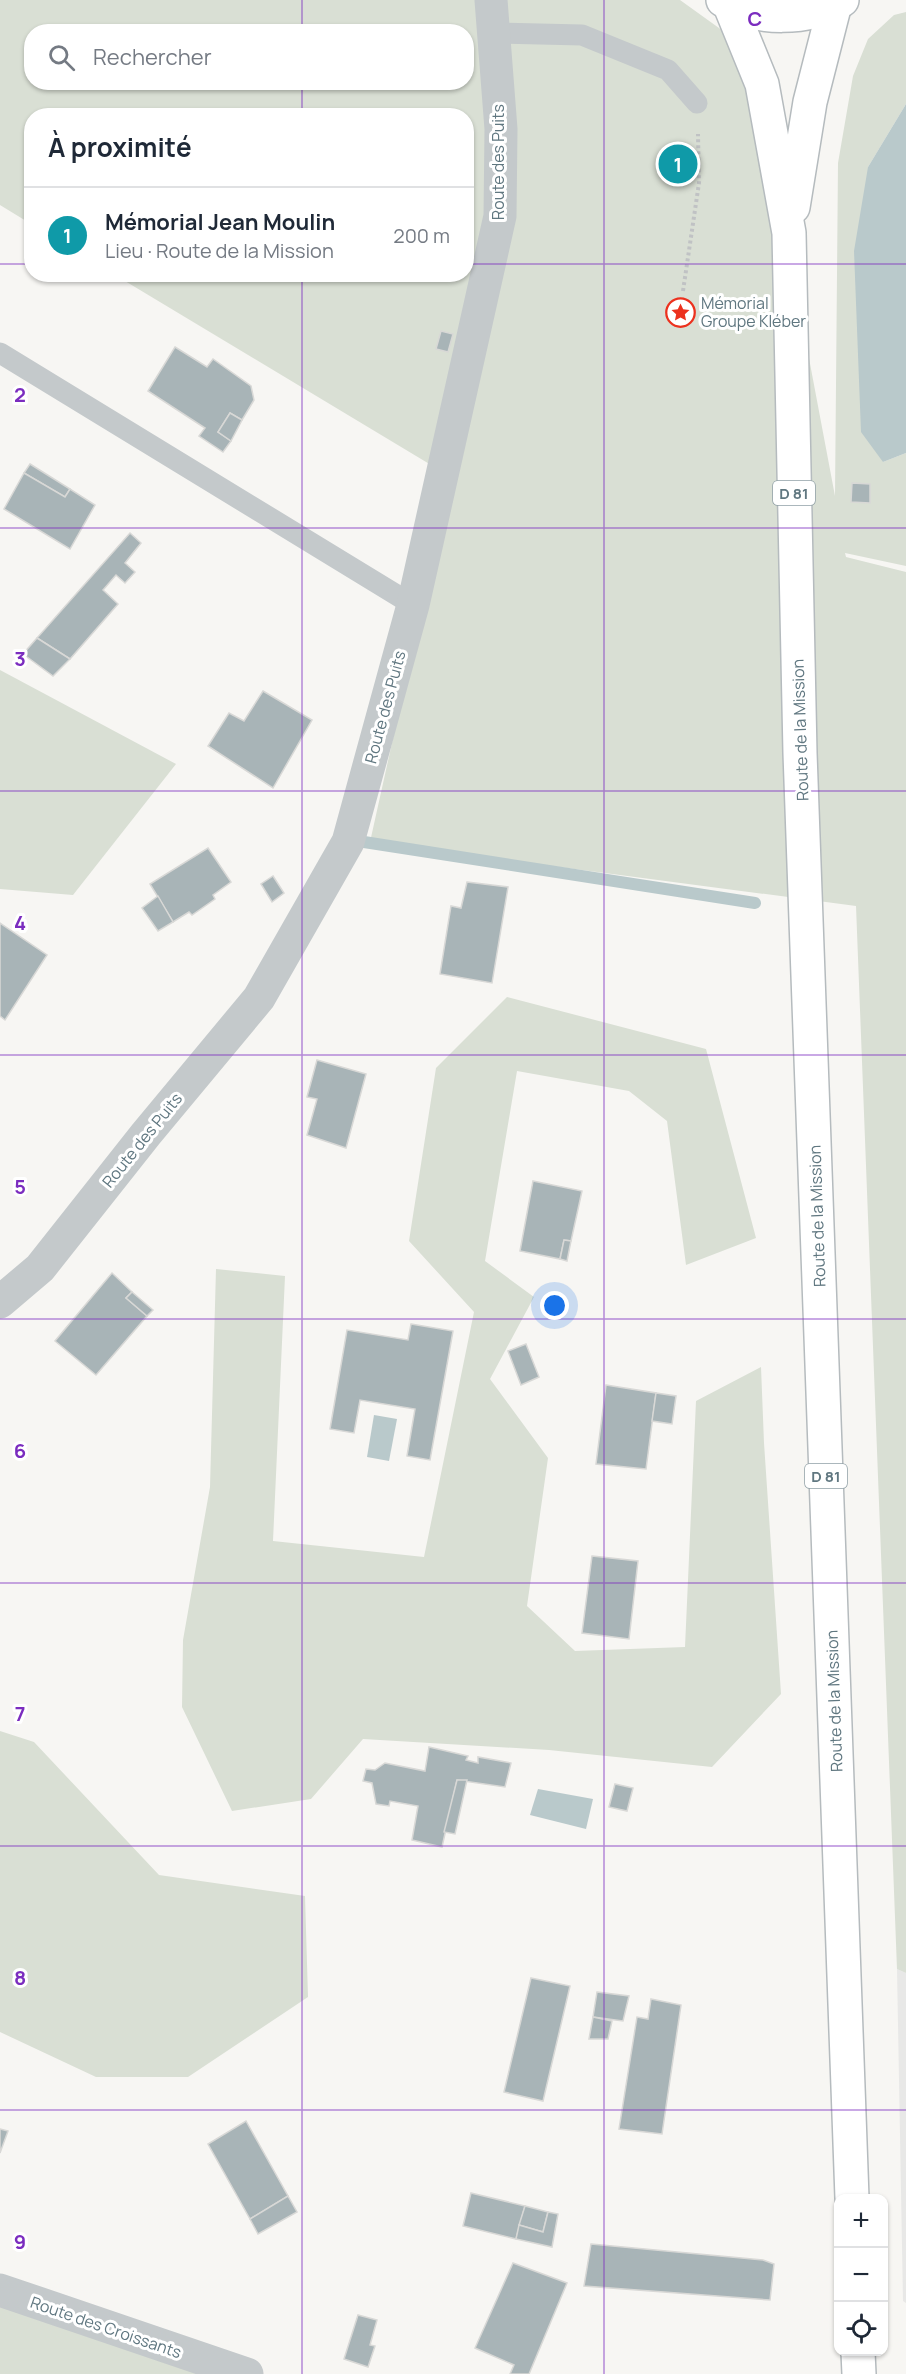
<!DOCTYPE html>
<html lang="fr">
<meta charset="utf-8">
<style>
:root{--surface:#fff;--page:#f2f2f3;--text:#1f2937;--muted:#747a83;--line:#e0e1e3;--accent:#2563eb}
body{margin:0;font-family:Manrope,sans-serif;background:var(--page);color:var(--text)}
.controls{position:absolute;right:18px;bottom:18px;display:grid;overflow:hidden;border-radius:12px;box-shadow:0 2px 4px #0004}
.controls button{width:54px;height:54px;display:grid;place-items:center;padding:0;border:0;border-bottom:2px solid var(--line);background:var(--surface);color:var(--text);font:30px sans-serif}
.you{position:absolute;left:555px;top:1306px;width:21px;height:21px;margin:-15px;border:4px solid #fff;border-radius:50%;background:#1a73e8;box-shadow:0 0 0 9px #1a73e833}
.badge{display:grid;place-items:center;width:39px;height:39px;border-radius:50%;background:var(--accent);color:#fff;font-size:20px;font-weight:700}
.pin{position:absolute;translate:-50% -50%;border:3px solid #fff;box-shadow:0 2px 6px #0006}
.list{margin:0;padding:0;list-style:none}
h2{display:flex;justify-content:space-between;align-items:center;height:78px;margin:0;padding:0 24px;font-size:26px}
h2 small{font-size:20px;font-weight:400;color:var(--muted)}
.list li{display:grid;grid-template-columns:39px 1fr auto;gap:18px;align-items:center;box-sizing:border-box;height:96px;padding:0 24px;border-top:2px solid var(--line)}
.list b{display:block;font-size:22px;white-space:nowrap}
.list p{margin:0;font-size:20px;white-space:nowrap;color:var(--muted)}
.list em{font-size:20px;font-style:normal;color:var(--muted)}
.icon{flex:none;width:33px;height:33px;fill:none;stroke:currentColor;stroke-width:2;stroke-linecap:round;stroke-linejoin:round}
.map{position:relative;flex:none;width:906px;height:2374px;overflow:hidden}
.search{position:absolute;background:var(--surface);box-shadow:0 2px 4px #0004;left:24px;top:24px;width:450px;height:66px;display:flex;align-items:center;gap:15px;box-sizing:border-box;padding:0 21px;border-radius:24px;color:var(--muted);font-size:22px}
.panel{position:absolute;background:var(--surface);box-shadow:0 2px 4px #0004;left:24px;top:108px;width:450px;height:174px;border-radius:24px}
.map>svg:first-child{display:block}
.built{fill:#e8e8e7}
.green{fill:#d9dfd4;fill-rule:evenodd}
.water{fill:#b9c9cb}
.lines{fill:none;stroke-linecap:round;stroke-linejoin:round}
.stream{stroke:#b9c9cb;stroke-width:12}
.building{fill:#a8b4b7;stroke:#d8d8d6;stroke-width:1.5}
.primary-casing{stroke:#b5bbbe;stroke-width:36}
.path{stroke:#c0c2c4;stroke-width:4;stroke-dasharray:3 3;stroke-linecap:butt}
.service{stroke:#c4c9cb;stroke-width:21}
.minor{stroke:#c4c9cb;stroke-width:33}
.primary{stroke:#fff;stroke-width:33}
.grid{fill:none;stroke:#7b2cbf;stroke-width:1.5;stroke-opacity:0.55}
.labels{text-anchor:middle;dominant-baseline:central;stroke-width:6;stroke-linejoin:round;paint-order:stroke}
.shield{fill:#fff;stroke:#90a0a6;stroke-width:1.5}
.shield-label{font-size:15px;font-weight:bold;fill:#607780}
.street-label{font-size:16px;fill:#607780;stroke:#fff}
.poi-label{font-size:16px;fill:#607780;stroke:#fff;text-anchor:start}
.grid-label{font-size:20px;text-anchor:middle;font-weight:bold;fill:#7b2cbf;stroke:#fff;stroke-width:6;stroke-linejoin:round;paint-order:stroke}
</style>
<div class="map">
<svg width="906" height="2374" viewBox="0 0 906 2374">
<rect width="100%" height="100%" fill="#f7f6f3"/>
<path class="built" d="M897 1969 906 1973V2303L903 2301Z"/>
<g class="green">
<path d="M0 0H680L751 51 835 496 838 163 853 76 868 39 894 15 906 12V104L868 167 883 462 906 453V566L845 553 846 557 906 572V1973L897 1969 856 906 370 842 451 477 115 275 466 274V116H32L31 224 0 205ZM32 32H466V82H32Z"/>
<path d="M0 670 176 764 73 895 0 889Z"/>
<path d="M507 997 706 1049 756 1238 686 1265 667 1121 629 1091 517 1071 485 1261 534 1297 490 1379 548 1458 527 1606 575 1651 685 1647 696 1401 761 1367 764 1443 781 1694 712 1767 549 1750 363 1739 311 1799 232 1811 182 1707 183 1640 210 1487 216 1269 285 1276 273 1541 424 1557 474 1312 409 1241 436 1068Z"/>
<path d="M0 1731 34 1742 159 1875 305 1896 308 1997 188 2077H96L0 2032Z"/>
<path d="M0 2306 214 2374H0Z"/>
</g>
<g class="water">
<path d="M906 104V453L883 462 861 432 854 251 868 167Z"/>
<path d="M374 1415 397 1419 389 1461 367 1457Z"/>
<path d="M538 1789 593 1799 586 1829 530 1815Z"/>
</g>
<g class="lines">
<path class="stream" d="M364 842 755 903"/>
</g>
<g class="building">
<path d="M441 331 453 334 448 352 436 349Z"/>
<path d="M175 347 207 367 213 359 251 386 254 400 242 420 230 413 218 432 231 441 223 452 199 436 205 428 148 391Z"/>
<path d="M230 413 242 420 231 441 218 432Z"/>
<path d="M30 464 70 489 65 497 24 473Z"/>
<path d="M24 473 65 497 70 489 95 505 70 549 4 509Z"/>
<path d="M852 483 870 484V503L851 502Z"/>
<path d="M130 533 141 543 125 563 135 572 125 583 116 575 103 590 118 604 70 659 37 638Z"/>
<path d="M37 638 70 659 53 676 23 654Z"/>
<path d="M263 691 312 720 273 788 208 746 229 713 244 721Z"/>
<path d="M208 848 231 882 213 895 215 899 192 915 189 912 173 922 150 884Z"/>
<path d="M273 876 284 893 272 902 261 884Z"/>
<path d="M467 882 508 887 492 983 440 974 451 906 461 908Z"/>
<path d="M158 896 173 922 158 931 142 908Z"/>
<path d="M0 923 47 955 5 1020 0 1016Z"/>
<path d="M317 1060 366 1074 346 1148 307 1135 317 1099 307 1097Z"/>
<path d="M533 1181 582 1191 571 1241 564 1240 560 1259 520 1251Z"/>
<path d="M564 1240 571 1241 567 1261 560 1259Z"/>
<path d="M112 1273 132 1292 126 1298 147 1316 96 1375 55 1341Z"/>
<path d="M132 1292 153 1310 147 1316 126 1298Z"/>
<path d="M411 1324 453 1331 430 1460 407 1456 415 1409 360 1400 354 1433 330 1429 347 1330 408 1340Z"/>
<path d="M526 1344 539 1377 521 1385 508 1351Z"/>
<path d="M606 1385 656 1393 646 1469 596 1464Z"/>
<path d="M656 1393 676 1396 672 1424 652 1421Z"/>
<path d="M592 1556 638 1561 629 1639 582 1633Z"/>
<path d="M429 1747 468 1756 466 1760 478 1763V1757L511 1763 505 1787 457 1780 442 1847 412 1840 418 1806 390 1801 389 1806 376 1804 372 1783 363 1781 366 1769 375 1770 385 1763 425 1771Z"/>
<path d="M457 1780H467L455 1834 444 1832Z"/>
<path d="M615 1784 633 1788 627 1811 609 1807Z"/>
<path d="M531 1978 570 1986 543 2101 504 2092Z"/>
<path d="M597 1992 629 1996 623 2021 593 2017Z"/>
<path d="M651 1999 681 2005 662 2134 619 2129 637 2017 648 2019Z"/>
<path d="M593 2017 612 2021 608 2039H589Z"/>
<path d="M246 2121 288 2196 250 2219 208 2144Z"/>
<path d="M0 2129 8 2131 0 2153Z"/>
<path d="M471 2193 525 2206 516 2239 463 2226Z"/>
<path d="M288 2196 297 2212 258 2234 250 2219Z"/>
<path d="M525 2206 548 2212 543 2232 519 2225Z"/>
<path d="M548 2212 558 2214 552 2247 516 2239 519 2225 543 2232Z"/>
<path d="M591 2244 763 2260 774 2264 770 2300 584 2286Z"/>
<path d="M513 2263 567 2283 529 2374H510L514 2365 475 2348Z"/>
<path d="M358 2315 377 2320 370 2345 375 2346 368 2367 344 2359Z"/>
</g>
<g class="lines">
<defs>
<g id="primary">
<path d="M723 0C757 21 808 20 842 0"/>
<path d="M729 3 762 84 789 233 800 753 852 2198"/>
<path d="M793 207 810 102 835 4"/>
<path d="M858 2352 859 2374"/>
</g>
</defs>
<use href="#primary" class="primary-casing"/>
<path class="path" d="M683 291 699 183 698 134"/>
<g class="service">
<path d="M494 33 582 35 668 70 697 103"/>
<path d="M0 353 413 605"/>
</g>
<g class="minor">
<path d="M0 1302 40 1268 146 1134 259 998 348 842 413 605 500 216 501 129 491 0"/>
<path d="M0 2290 247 2374"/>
</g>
<use href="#primary" class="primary"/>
</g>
<path class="grid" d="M302 0V32M604 0V2374M302 82V116M0 264H32M466 264H906M302 274V2374M0 528H906M0 791H906M0 1055H906M0 1319H906M0 1583H906M0 1846H906M0 2110H906"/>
<defs>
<symbol id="sight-ring" viewBox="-11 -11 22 22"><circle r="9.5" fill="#fff" stroke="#ec311e" stroke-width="1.5"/><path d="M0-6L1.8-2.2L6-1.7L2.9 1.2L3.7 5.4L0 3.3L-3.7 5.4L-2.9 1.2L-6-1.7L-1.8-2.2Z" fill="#ec311e"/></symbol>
</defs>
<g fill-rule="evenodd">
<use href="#sight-ring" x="664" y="296" width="33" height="33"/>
</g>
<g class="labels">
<g class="shield">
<rect x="773" y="481" width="42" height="24" rx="4.5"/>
<rect x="805" y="1464" width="42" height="24" rx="4.5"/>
</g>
<g class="shield-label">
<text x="794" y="493">D 81</text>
<text x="826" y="1476">D 81</text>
</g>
<g class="street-label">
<text transform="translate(498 162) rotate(-90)">Route des Puits</text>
<text transform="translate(385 707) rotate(-75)">Route des Puits</text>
<text transform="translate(800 730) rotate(-92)">Route de la Mission</text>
<text transform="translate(142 1140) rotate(-51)">Route des Puits</text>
<text transform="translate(817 1216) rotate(-92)">Route de la Mission</text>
<text transform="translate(834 1701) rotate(-92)">Route de la Mission</text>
<text transform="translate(106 2327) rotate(19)">Route des Croissants</text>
</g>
<g class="poi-label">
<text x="701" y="303">Mémorial<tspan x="701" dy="18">Groupe Kléber</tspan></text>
</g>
</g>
<g class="grid-label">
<text x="755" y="26">C</text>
<text x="20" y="402">2</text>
<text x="20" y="666">3</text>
<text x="20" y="930">4</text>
<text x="20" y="1194">5</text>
<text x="20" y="1458">6</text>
<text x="20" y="1721">7</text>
<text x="20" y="1985">8</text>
<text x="20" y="2249">9</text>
</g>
</svg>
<div class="controls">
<button>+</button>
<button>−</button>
<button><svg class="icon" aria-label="locate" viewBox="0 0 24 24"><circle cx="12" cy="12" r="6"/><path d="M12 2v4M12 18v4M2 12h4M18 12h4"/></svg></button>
</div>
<div class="you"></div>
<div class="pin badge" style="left:678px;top:164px;background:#0f9aa8">1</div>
<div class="search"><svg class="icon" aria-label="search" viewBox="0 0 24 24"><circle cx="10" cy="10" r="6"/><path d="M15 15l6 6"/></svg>Rechercher</div>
<section class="panel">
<h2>À proximité<small></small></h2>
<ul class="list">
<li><span class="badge" style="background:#0f9aa8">1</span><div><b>Mémorial Jean Moulin</b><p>Lieu · Route de la Mission</p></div><em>200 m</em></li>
</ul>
</section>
</div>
